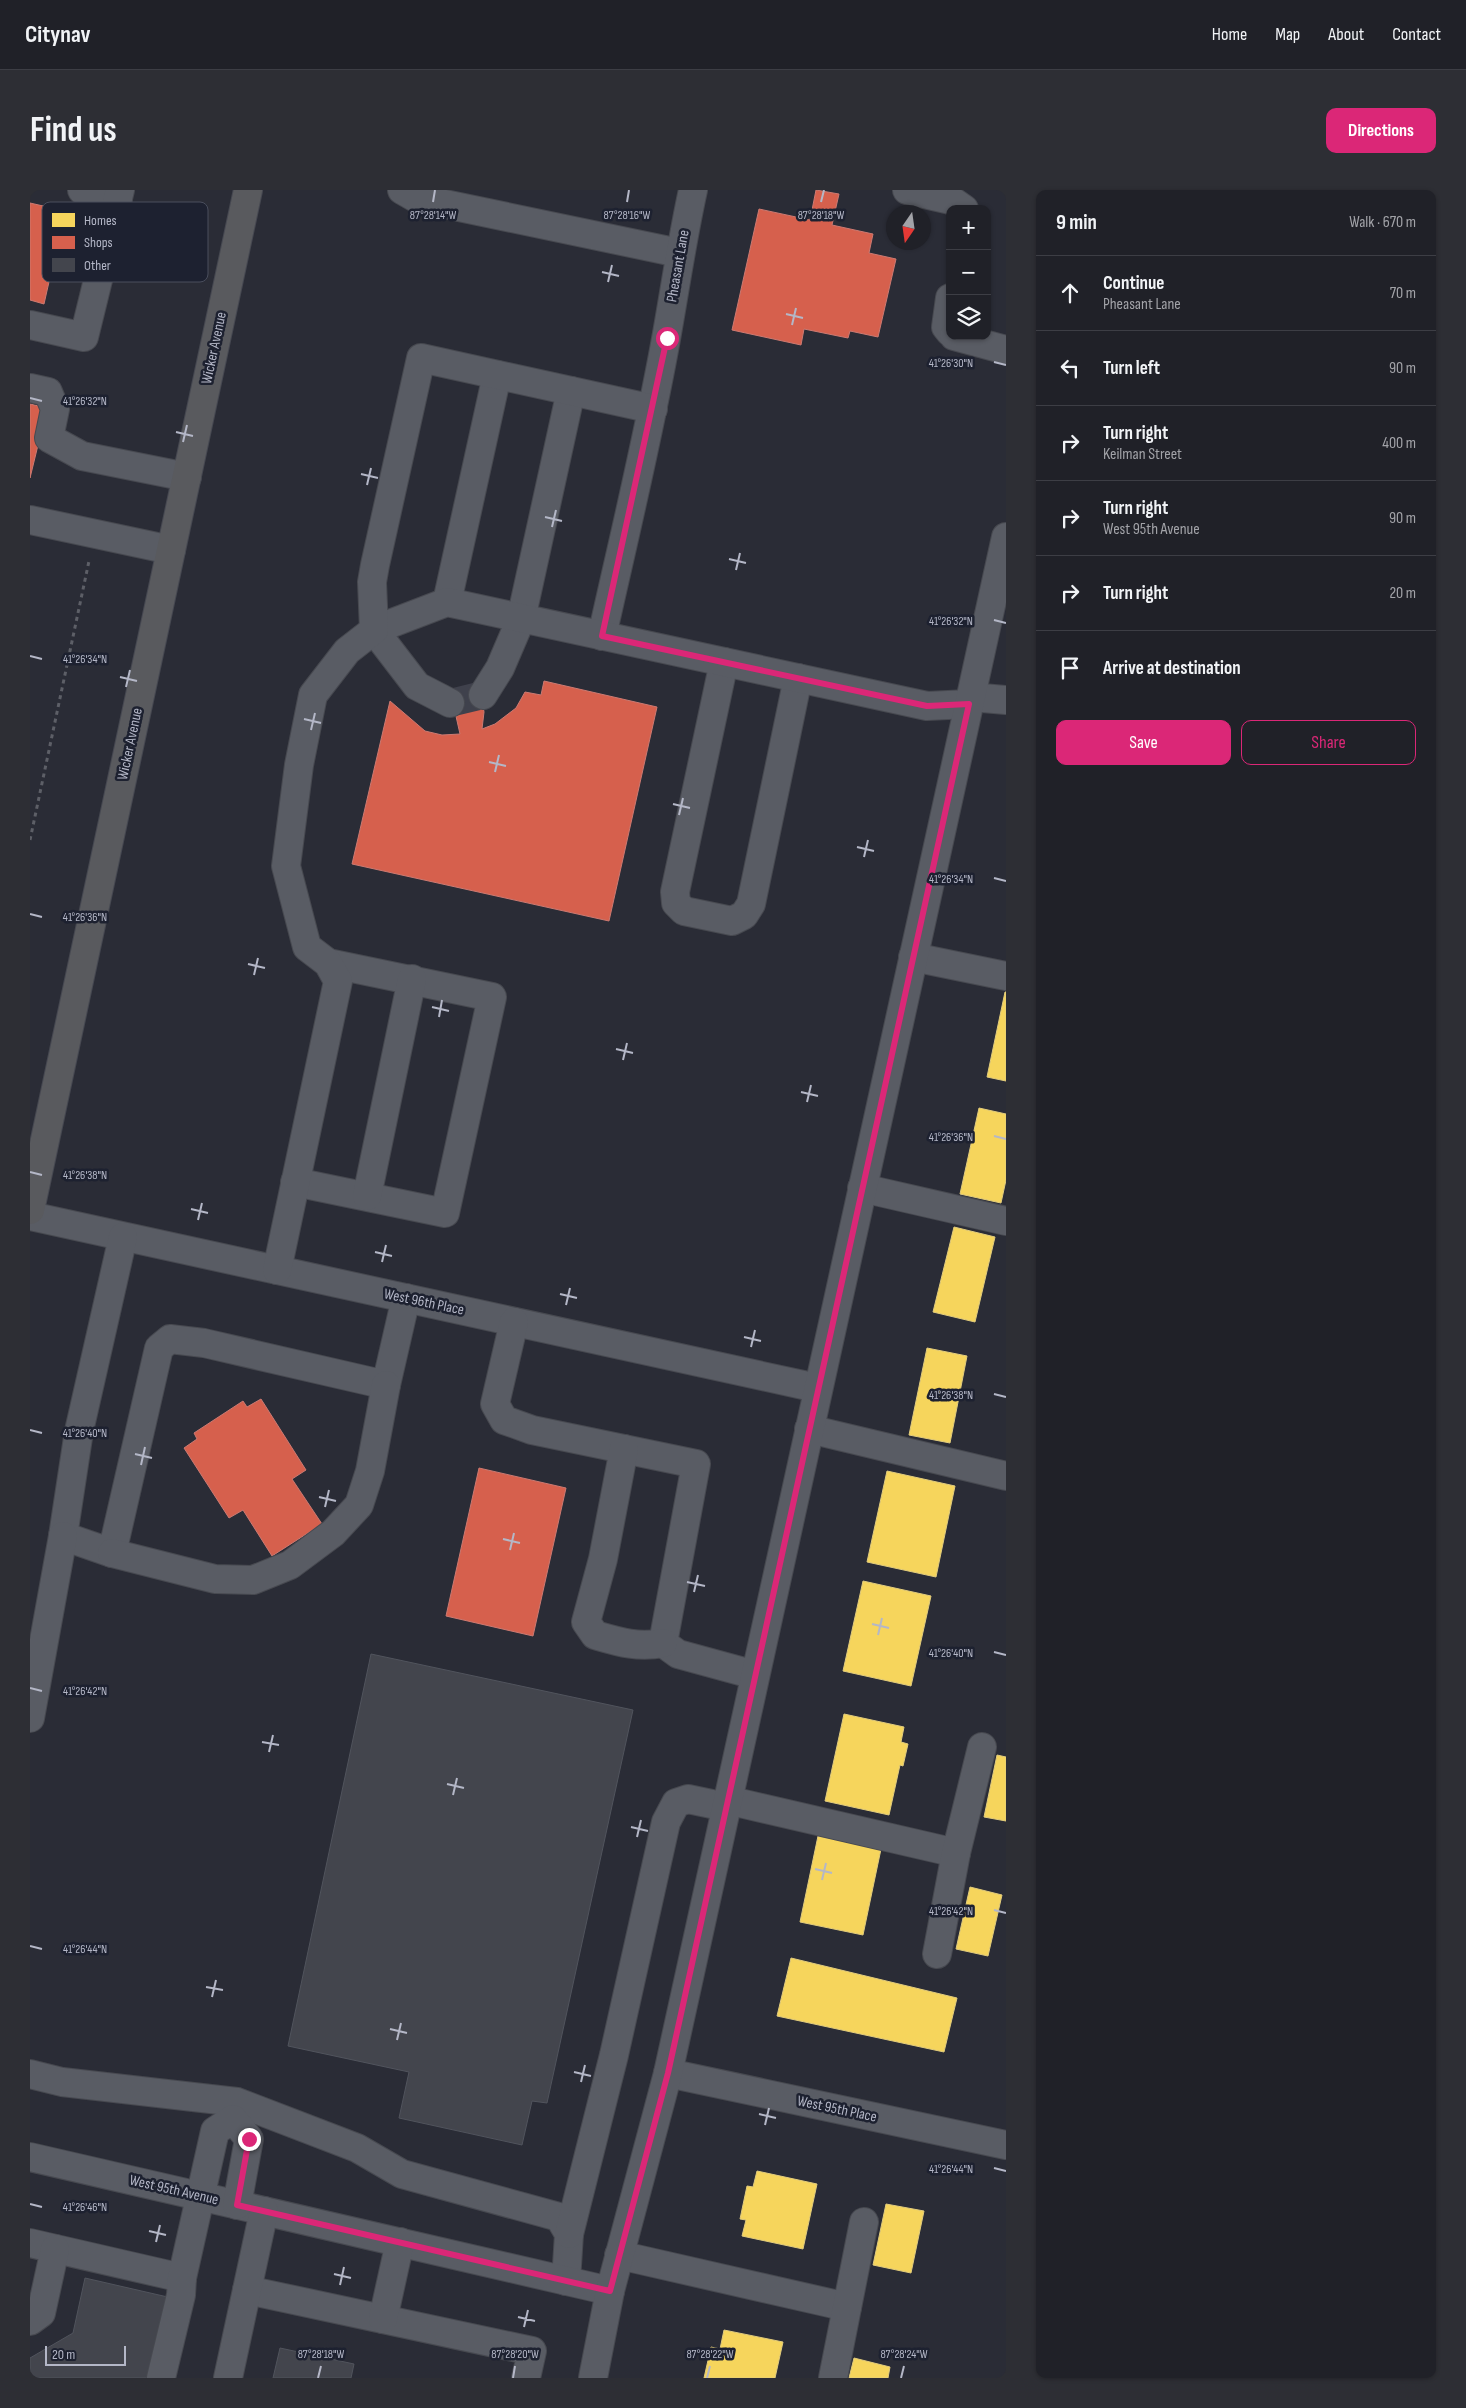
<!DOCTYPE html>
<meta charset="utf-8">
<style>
:root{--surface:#202128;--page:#2d2e34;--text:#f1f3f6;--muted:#a2a3a8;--line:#3d3e45;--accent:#db2777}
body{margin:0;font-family:"Sofia Sans Condensed",sans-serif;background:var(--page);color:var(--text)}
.controls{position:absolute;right:15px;top:15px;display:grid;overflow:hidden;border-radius:10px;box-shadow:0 1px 4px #0004}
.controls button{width:45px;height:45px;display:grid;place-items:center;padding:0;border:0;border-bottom:1px solid var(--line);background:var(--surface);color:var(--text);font:25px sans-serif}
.compass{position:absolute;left:856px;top:15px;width:45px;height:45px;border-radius:50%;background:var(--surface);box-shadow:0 1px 4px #0004;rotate:193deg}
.scale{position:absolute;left:15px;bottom:12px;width:81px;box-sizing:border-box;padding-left:5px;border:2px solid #b4b7c7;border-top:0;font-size:14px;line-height:18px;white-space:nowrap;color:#b4b7c7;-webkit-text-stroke:4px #1d2130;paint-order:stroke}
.stop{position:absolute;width:15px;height:15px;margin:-11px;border:4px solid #db2777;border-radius:50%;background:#fff}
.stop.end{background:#db2777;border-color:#fff;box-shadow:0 1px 5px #0008}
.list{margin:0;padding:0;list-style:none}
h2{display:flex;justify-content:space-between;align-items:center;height:65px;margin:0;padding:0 20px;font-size:21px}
h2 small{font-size:16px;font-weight:400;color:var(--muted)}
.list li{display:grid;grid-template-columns:32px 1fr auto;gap:15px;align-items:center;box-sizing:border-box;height:75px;padding:0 20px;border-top:1px solid var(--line)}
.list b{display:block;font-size:19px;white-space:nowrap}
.list p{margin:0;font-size:16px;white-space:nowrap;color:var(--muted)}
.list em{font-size:16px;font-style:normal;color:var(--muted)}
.actions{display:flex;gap:10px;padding:15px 20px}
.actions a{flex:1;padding:11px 0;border:1px solid var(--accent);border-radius:10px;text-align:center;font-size:18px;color:var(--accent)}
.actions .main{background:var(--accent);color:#fff}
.icon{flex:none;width:28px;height:28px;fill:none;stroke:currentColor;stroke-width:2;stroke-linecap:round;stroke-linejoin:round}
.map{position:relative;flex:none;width:976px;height:2188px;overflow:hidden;border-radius:10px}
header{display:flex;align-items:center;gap:30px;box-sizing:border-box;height:70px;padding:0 25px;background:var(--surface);border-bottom:1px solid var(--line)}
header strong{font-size:24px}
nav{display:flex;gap:28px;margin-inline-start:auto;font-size:18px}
.intro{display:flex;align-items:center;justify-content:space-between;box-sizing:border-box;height:120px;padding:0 30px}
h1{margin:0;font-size:35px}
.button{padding:12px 22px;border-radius:10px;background:var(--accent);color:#fff;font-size:18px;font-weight:700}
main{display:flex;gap:30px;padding:0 30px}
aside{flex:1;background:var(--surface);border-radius:10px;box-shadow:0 1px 4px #0004}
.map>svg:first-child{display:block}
.homes{fill:#f6d55c;stroke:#e2cc7c}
.shops{fill:#d6604d;stroke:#cc7a72}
.building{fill:#43454d;stroke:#51545d}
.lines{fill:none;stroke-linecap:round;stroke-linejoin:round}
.minor-tunnel{stroke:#3f414c;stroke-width:28;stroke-dasharray:28 14;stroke-linecap:butt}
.minor-casing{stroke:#474950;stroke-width:30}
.highway-casing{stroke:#464851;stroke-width:30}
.path{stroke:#5d5f67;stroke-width:3;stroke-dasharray:4 4;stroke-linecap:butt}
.minor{stroke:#595c64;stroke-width:28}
.highway{stroke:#595a5e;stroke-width:28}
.route{stroke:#db2777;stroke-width:6}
.ticks{fill:none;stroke:#b4b7c7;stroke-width:2}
.labels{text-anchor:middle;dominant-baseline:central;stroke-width:5;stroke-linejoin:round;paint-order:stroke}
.street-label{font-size:15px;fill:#b4b7c7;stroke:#1d2130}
.key{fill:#1d2130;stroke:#4a4e5d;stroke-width:1}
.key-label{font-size:14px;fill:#b4b7c7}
.ticks-label{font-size:12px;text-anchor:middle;fill:#b4b7c7;stroke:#1d2130;stroke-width:5;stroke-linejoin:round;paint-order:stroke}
</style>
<header>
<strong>Citynav</strong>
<nav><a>Home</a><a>Map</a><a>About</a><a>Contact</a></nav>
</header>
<div class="intro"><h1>Find us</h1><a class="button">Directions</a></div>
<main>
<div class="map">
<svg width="976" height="2188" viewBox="0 0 976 2188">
<rect width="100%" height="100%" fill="#2a2c36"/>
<g class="homes">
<path d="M975 802H976V891L957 887Z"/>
<path d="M949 918 976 924V990L971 1013 930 1004Z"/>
<path d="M924 1037 965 1047 945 1132 903 1122Z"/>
<path d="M897 1158 937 1166 920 1253 879 1245Z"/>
<path d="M857 1281 925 1296 906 1387 837 1372Z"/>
<path d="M833 1391 901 1406 881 1496 813 1481Z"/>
<path d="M814 1524 874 1537 871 1552 878 1554 873 1576 870 1575 859 1625 795 1611Z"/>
<path d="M967 1565 976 1567V1631L954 1627Z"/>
<path d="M788 1646 851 1659 833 1745 770 1732Z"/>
<path d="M940 1697 972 1705 958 1766 926 1759Z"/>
<path d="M761 1768 927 1808 914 1862 747 1826Z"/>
<path d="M727 1981 787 1994 773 2059 712 2046 716 2030 710 2029 717 1996 723 1997Z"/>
<path d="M856 2014 894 2021 881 2083 843 2075Z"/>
<path d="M694 2140 753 2152 745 2188H674L681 2157 690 2159Z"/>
<path d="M824 2168 860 2177 858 2188H819Z"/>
</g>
<g class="shops">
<path d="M786 0 809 4 802 35 843 44 839 63 866 69 848 147 820 141 818 148 774 139 771 155 702 140 729 19 780 30Z"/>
<path d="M0 13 35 21 14 114 0 110Z"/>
<path d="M0 214 17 218 0 288Z"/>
<path d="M514 491 627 517 579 731 322 674 360 511 395 541 412 545 430 544 421 504 450 498 454 522 452 539 465 534 486 518 495 502 511 505Z"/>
<path d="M231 1209 276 1280 262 1289 292 1334 242 1366 213 1320 199 1328 154 1258 167 1249 164 1243 213 1211 217 1217Z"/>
<path d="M449 1278 536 1298 503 1446 416 1426Z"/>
</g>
<g class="building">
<path d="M341 1464 603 1520 517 1913 502 1911 492 1955 369 1928 379 1882 258 1856Z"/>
<path d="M55 2088 142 2108 125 2188H0V2168L43 2143Z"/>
<path d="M250 2158 324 2174 321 2188H243Z"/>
</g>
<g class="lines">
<path class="minor-tunnel" d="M420 513 453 505"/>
<defs>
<g id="minor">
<path d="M52 0 88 8"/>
<path d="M372 0 386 8 649 63"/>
<path d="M877 0 921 10 934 19"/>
<path d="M920 108 916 137 920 142"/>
<path d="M0 135 54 147 90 0"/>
<path d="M924 146 976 160"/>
<path d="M0 198 18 202 25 219 19 248 52 266 157 287"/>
<path d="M0 330 141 360"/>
<path d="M417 412 467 185"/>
<path d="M572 446C594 347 618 249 636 149 645 99 652 50 663 0"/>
<path d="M694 472 645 702 646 713 654 721 702 731 714 725 721 714 768 488"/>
<path d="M453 505 470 478 491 429 541 201"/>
<path d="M941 507 976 510"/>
<path d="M420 513 387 496 344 440 417 412 897 516 939 514"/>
<path d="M883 767 976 786"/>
<path d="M265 992 415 1023 462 807 298 773"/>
<path d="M832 998 976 1031"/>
<path d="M337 1006 382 789"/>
<path d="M0 1026 787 1198"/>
<path d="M93 1047 49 1241 33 1346 82 1363 129 1158 140 1149 174 1153 356 1195 376 1108"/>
<path d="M247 1080 308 791 298 773 277 757 256 676 269 575 283 505 317 461 344 440 342 392 345 375 391 168 623 219"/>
<path d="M484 1132 465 1214 474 1230 502 1240 666 1274 633 1453 648 1464 725 1485"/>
<path d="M779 1239 976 1286"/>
<path d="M594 1259 573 1369 556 1432 565 1445C589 1452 608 1458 633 1453"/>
<path d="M82 1363 185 1389 223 1390 260 1375 303 1343 329 1315 340 1281 356 1195"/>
<path d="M0 1528 33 1346"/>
<path d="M697 1610 926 1663"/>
<path d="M907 1764 926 1663 952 1557"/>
<path d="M638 1883 976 1955"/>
<path d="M0 1884 32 1892 207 1912 327 1958 372 1984 529 2027 539 2044 536 2091"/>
<path d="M0 1967 580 2101"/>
<path d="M539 2044 584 1865 636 1632 646 1613 658 1609 696 1617"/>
<path d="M0 2053 152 2088"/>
<path d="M589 2065 817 2117"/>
<path d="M217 2100 502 2161 496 2188"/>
<path d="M353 2129 370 2052"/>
<path d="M0 2131 11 2123 25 2059"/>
<path d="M131 2188 151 2105 152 2088 185 1941 203 1929 219 1949 207 2015"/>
<path d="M198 2188 234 2021"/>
<path d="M563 2188 580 2101 638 1883 976 347"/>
<path d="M803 2188 834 2032"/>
</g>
<path id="highway" d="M0 1020 218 0"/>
</defs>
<use href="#minor" class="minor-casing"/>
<use href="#highway" class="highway-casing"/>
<path class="path" d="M0 650 59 371"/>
<use href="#minor" class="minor"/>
<use href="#highway" class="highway"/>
</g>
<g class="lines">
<path class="route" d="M219 1949 207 2015 580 2101 638 1883 939 514 897 516 572 446 637 148"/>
</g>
<path class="ticks" d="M403 12 405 0M597 12 599 0M791 12 794 0M572 82 589 86M578 92 582 75M756 124 773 128M762 135 766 118M964 172 976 175M0 208 12 211M146 242 163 246M153 252 157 235M331 284 348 288M337 295 341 278M515 327 532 331M522 337 526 320M699 369 716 373M706 380 710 363M964 430 976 433M0 466 12 469M90 487 107 491M96 497 100 480M274 529 291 533M281 540 285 523M459 572 476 576M465 582 469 565M643 614 660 618M649 625 653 608M827 657 844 661M834 667 838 650M964 688 976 691M0 724 12 727M218 774 235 778M224 785 228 768M402 817 419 821M409 827 412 810M586 859 603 863M593 870 597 853M771 902 788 906M777 912 781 895M964 946 976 949M0 982 12 985M161 1019 178 1023M168 1030 172 1013M345 1062 362 1066M352 1072 356 1055M530 1104 547 1108M536 1115 540 1098M714 1147 731 1151M721 1157 725 1140M964 1204 976 1207M0 1240 12 1243M105 1264 122 1268M111 1275 115 1257M289 1307 306 1311M295 1317 299 1300M473 1349 490 1353M480 1360 484 1343M657 1392 675 1396M664 1402 668 1385M842 1434 859 1438M848 1445 852 1428M964 1462 976 1465M0 1498 12 1501M232 1552 249 1555M239 1562 243 1545M417 1594 434 1598M423 1605 427 1588M601 1637 618 1641M607 1647 611 1630M785 1679 802 1683M792 1690 796 1673M964 1720 976 1723M0 1756 12 1759M176 1797 193 1800M182 1807 186 1790M360 1839 377 1843M367 1850 371 1833M544 1882 561 1886M551 1892 555 1875M729 1924 746 1928M735 1935 739 1918M964 1978 976 1981M0 2014 12 2017M119 2041 136 2045M126 2052 130 2035M304 2084 321 2088M310 2095 314 2077M488 2127 505 2131M494 2137 498 2120M288 2188 291 2176M483 2188 485 2176M677 2188 680 2176M871 2188 874 2176"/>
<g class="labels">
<g class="street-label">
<text transform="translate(648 76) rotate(-80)">Pheasant Lane</text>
<text transform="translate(184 158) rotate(-78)">Wicker Avenue</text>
<text transform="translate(100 554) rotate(-78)">Wicker Avenue</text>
<text transform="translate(394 1112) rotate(12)">West 96th Place</text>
<text transform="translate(807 1919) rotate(12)">West 95th Place</text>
<text transform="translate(144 2000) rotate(13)">West 95th Avenue</text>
</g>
</g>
<rect x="12" y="12" width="166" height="80" rx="8" class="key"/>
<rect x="22" y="23" width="23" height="14" fill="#f6d55c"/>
<rect x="22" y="46" width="23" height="13" fill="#d6604d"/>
<rect x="22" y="68" width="23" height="14" fill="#43454d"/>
<g class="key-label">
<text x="54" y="35">Homes</text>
<text x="54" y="57">Shops</text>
<text x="54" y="80">Other</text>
</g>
<g class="ticks-label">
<text x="403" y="29">87°28'14"W</text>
<text x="597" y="29">87°28'16"W</text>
<text x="791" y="29">87°28'18"W</text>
<text x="921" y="177">41°26'30"N</text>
<text x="55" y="215">41°26'32"N</text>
<text x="921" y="435">41°26'32"N</text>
<text x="55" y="473">41°26'34"N</text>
<text x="921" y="693">41°26'34"N</text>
<text x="55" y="731">41°26'36"N</text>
<text x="921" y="951">41°26'36"N</text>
<text x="55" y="989">41°26'38"N</text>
<text x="921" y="1209">41°26'38"N</text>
<text x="55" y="1247">41°26'40"N</text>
<text x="921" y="1467">41°26'40"N</text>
<text x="55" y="1505">41°26'42"N</text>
<text x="921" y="1725">41°26'42"N</text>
<text x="55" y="1763">41°26'44"N</text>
<text x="921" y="1983">41°26'44"N</text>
<text x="55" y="2021">41°26'46"N</text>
<text x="291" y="2168">87°28'18"W</text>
<text x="485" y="2168">87°28'20"W</text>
<text x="680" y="2168">87°28'22"W</text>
<text x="874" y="2168">87°28'24"W</text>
</g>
</svg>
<div class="controls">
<button>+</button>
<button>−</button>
<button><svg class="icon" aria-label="layers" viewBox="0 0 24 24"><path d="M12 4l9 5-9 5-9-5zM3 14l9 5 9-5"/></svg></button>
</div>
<svg class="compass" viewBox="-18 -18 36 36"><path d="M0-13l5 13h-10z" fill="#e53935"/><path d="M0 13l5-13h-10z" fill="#a2a3a8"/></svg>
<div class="scale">20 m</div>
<div class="stop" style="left:637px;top:148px"></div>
<div class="stop end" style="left:219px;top:1949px"></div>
</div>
<aside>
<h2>9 min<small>Walk · 670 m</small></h2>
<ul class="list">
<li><svg class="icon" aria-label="ahead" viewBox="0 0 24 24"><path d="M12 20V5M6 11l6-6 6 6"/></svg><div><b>Continue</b><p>Pheasant Lane</p></div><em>70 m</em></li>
<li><svg class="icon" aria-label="left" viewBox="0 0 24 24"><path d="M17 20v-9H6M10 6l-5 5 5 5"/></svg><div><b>Turn left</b></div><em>90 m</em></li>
<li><svg class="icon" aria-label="right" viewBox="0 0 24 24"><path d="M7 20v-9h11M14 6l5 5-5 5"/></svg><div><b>Turn right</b><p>Keilman Street</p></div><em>400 m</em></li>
<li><svg class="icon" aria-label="right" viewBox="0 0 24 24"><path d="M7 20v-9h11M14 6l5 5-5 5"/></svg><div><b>Turn right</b><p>West 95th Avenue</p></div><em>90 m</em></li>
<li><svg class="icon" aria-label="right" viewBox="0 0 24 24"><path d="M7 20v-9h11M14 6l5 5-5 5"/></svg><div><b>Turn right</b></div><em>20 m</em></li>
<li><svg class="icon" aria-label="arrive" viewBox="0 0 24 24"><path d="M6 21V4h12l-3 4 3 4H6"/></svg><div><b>Arrive at destination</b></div></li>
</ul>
<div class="actions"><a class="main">Save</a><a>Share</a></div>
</aside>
</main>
